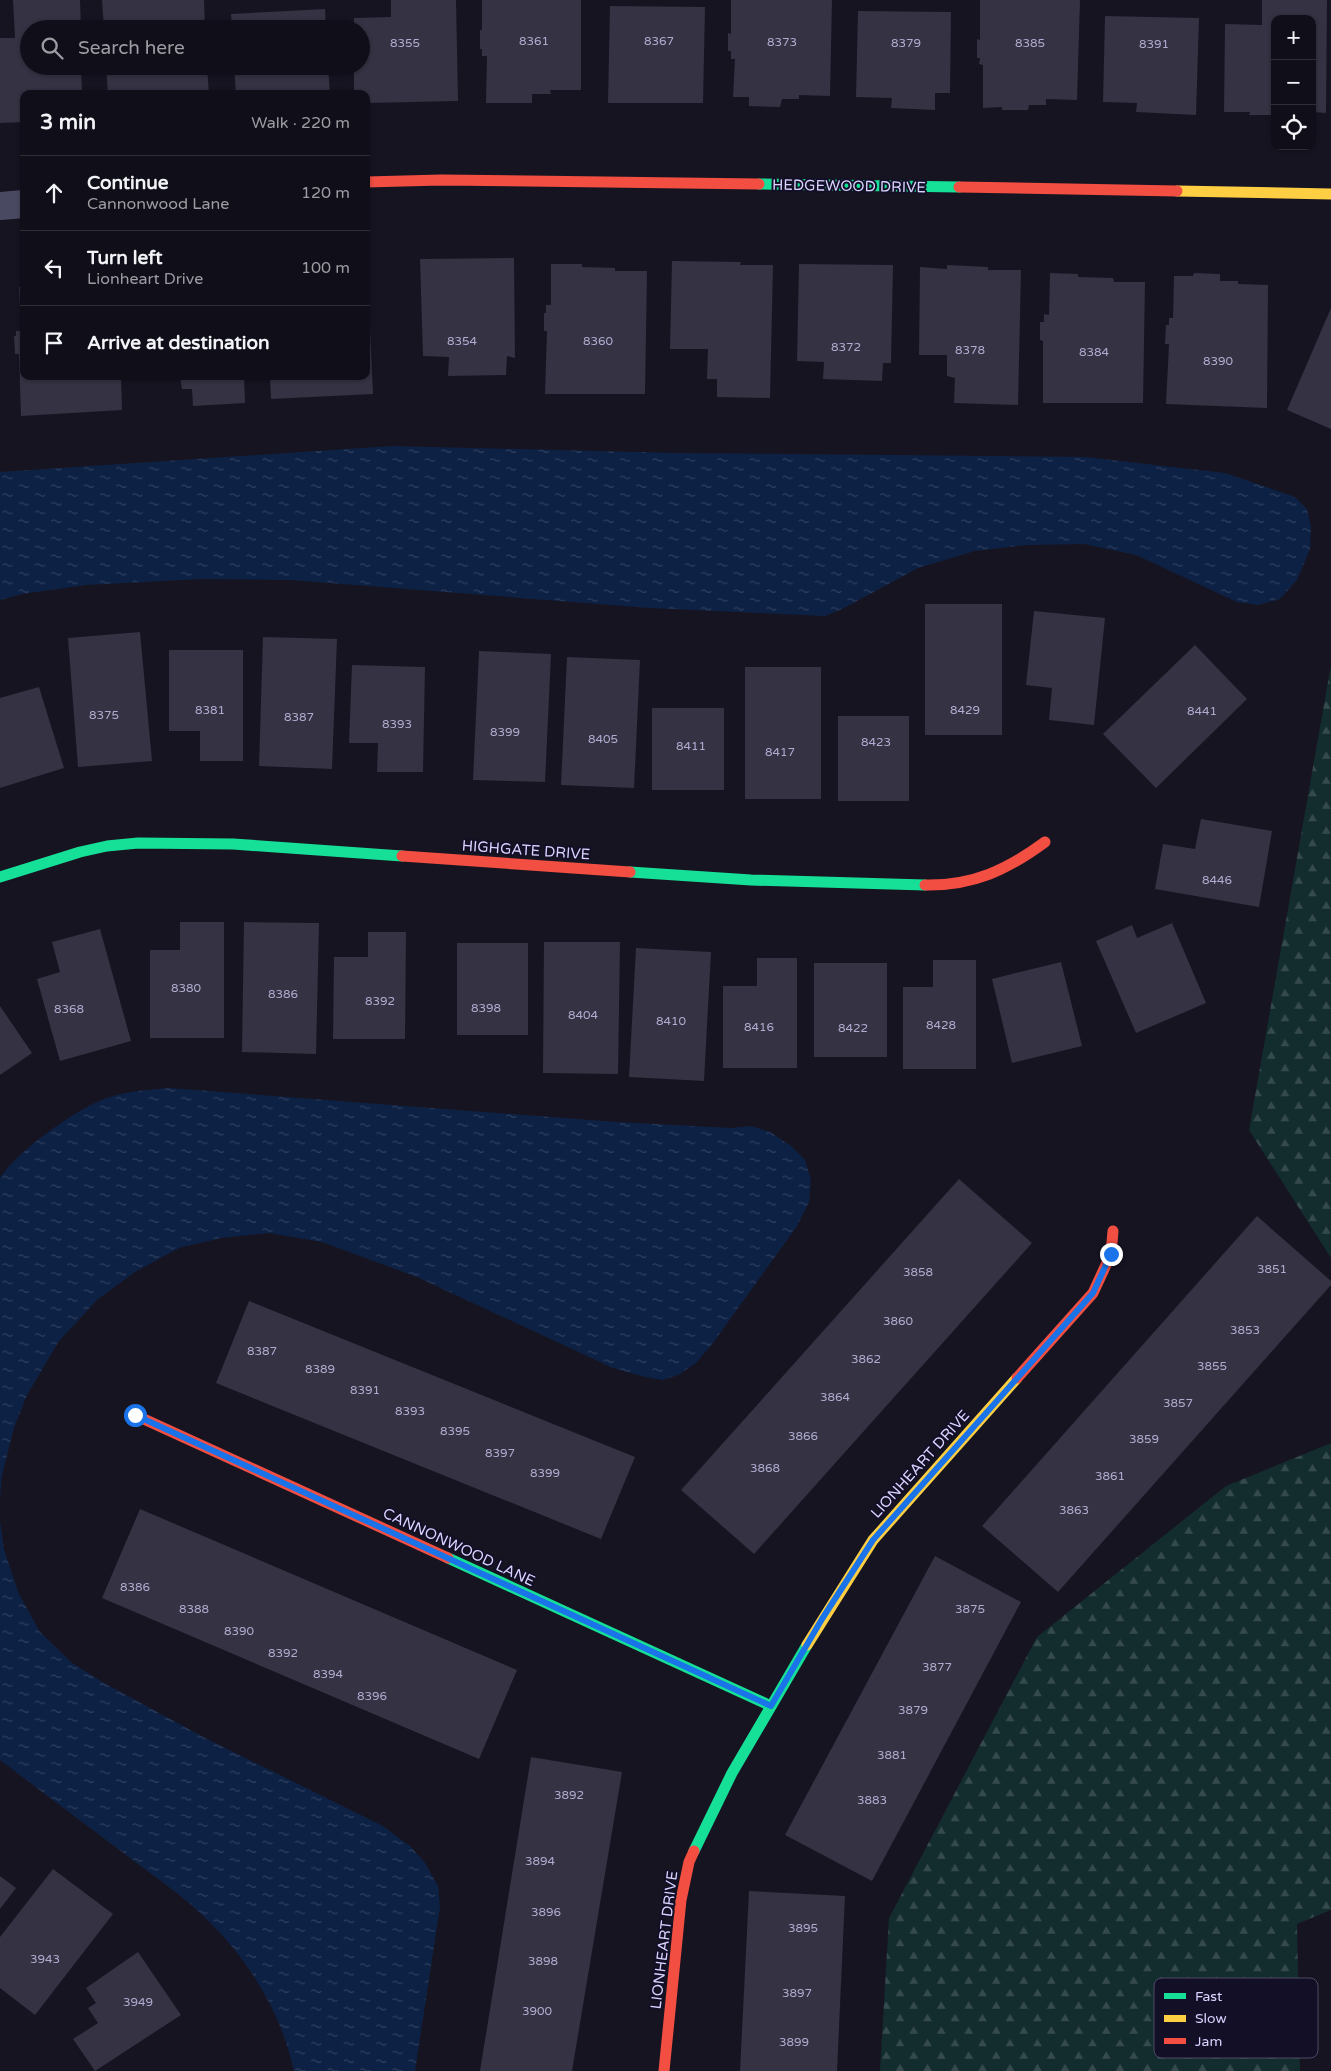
<!DOCTYPE html>
<meta charset="utf-8">
<style>
:root{--surface:#100f19;--page:#1e1d26;--text:#f1f3f6;--muted:#9c9ca2;--line:#302f38}
body{margin:0;font-family:"Varela Round",sans-serif;background:var(--page);color:var(--text)}
.controls{position:absolute;right:15px;top:15px;display:grid;overflow:hidden;border-radius:10px;box-shadow:0 1px 4px #0004}
.controls button{width:45px;height:45px;display:grid;place-items:center;padding:0;border:0;border-bottom:1px solid var(--line);background:var(--surface);color:var(--text);font:25px sans-serif}
.stop{position:absolute;width:15px;height:15px;margin:-11px;border:4px solid #1a73e8;border-radius:50%;background:#fff}
.stop.end{background:#1a73e8;border-color:#fff;box-shadow:0 1px 5px #0008}
.list{margin:0;padding:0;list-style:none}
h2{display:flex;justify-content:space-between;align-items:center;height:65px;margin:0;padding:0 20px;font-size:21px}
h2 small{font-size:16px;font-weight:400;color:var(--muted)}
.list li{display:grid;grid-template-columns:32px 1fr auto;gap:15px;align-items:center;box-sizing:border-box;height:75px;padding:0 20px;border-top:1px solid var(--line)}
.list b{display:block;font-size:19px;white-space:nowrap}
.list p{margin:0;font-size:16px;white-space:nowrap;color:var(--muted)}
.list em{font-size:16px;font-style:normal;color:var(--muted)}
.icon{flex:none;width:28px;height:28px;fill:none;stroke:currentColor;stroke-width:2;stroke-linecap:round;stroke-linejoin:round}
.map{position:relative;flex:none;width:1331px;height:2071px;overflow:hidden}
.search{position:absolute;background:var(--surface);box-shadow:0 1px 4px #0004;left:20px;top:20px;width:350px;height:55px;display:flex;align-items:center;gap:12px;box-sizing:border-box;padding:0 18px;border-radius:28px;color:var(--muted);font-size:19px}
.panel{position:absolute;background:var(--surface);box-shadow:0 1px 4px #0004;left:20px;top:90px;width:350px;height:290px;border-radius:10px}
.map>svg:first-child{display:block}
.forest{fill:url(#forest-firs)}
.water{fill:url(#water-ripples)}
.building{fill:#343243}
.lines{fill:none;stroke-linecap:round;stroke-linejoin:round}
.street{stroke:#4a4962;stroke-width:28}
.fast{stroke:#16e098;stroke-width:11}
.slow{stroke:#ffcf43;stroke-width:11}
.jam{stroke:#f24e42;stroke-width:11}
.route{stroke:#1a73e8;stroke-width:6}
.labels{text-anchor:middle;dominant-baseline:central;stroke-width:4;stroke-linejoin:round;paint-order:stroke}
.number-label{font-size:12px;fill:#b0acd0}
.street-label{font-size:15px;fill:#d9d4ff;stroke:#130f26}
.key{fill:#130f26;stroke:#4e4a67;stroke-width:1}
.key-label{font-size:14px;fill:#d9d4ff}
</style>
<div class="map">
<svg width="1331" height="2071" viewBox="0 0 1331 2071">
<defs>
<pattern id="forest-firs" width="22" height="20" patternUnits="userSpaceOnUse" patternTransform="scale(1.25)"><rect width="22" height="20" fill="#132c2d"/><path d="M5 1l3.5 6h-7zM16 11l3.5 6h-7z" fill="#354a4c"/></pattern>
<pattern id="water-ripples" width="26" height="14" patternUnits="userSpaceOnUse" patternTransform="scale(1.25)"><rect width="26" height="14" fill="#0d2144"/><path d="M2 4q2-2 4 0t4 0M15 11q2-2 4 0t4 0" fill="none" stroke="#304060"/></pattern>
</defs>
<rect width="100%" height="100%" fill="#161421"/>
<g class="forest">
<path d="M1331 665V1258L1249 1130Z"/>
<path d="M1331 1443V1910L1297 1924 1300 2071H880L889 1918 1037 1637 1226 1486Z"/>
</g>
<g class="water">
<path d="M392 446 676 453 1085 457 1225 473 1295 497 1307 509 1311 527 1310 549 1297 580 1280 599 1259 605 1237 602 1136 555 1084 544 1027 545 975 551 918 568 842 609 825 616 650 608 291 580 201 579 86 585 22 594 0 600V472Z"/>
<path d="M169 1088 617 1122 731 1128 751 1126 770 1132 791 1146 805 1160 811 1180 809 1202 797 1226 713 1343 696 1363 678 1375 663 1380 645 1377 613 1368 417 1277 322 1242 269 1233 221 1238 179 1248 135 1272 98 1299 59 1341 27 1395 14 1428 2 1475 0 1499V1178C17 1151 75 1110 104 1099 125 1091 148 1090 169 1088Z"/>
<path d="M0 1520 4 1550 19 1594 40 1632 72 1663 104 1683 205 1738 383 1826 411 1847 425 1863 438 1886 440 1907 415 2071H294C279 2004 241 1948 190 1904 168 1885 144 1869 121 1851 80 1821 40 1790 0 1760Z"/>
</g>
<g class="building">
<path d="M13 0H80L81 29H29V66H81L82 94H24V122L0 123V38H15Z"/>
<path d="M102 0H204L205 29H104Z"/>
<path d="M391 0H456L458 101 366 103V94H354V66H361V29H354V18L391 17Z"/>
<path d="M482 0H581V90H550L551 94H532V103H486L487 56H482V49H480V30H482Z"/>
<path d="M731 0H832L830 96 799 95V99H782L780 107 749 106V97H733L735 59H731V51H728V33L731 34Z"/>
<path d="M980 0H1080L1077 100 1046 99V105H1029L1028 110H1002V107L983 108V65L979 64 980 58H977V39L980 40Z"/>
<path d="M1262 0H1327L1326 113 1312 112V19H1275V115H1249L1250 112H1224L1225 24 1262 25Z"/>
<path d="M610 6 705 7 703 103H608Z"/>
<path d="M325 9 326 29H232L231 14Z"/>
<path d="M858 11 951 12 950 93H935V110L891 108 892 98 856 97Z"/>
<path d="M1105 16 1199 18 1196 115 1136 112 1137 103 1103 102Z"/>
<path d="M106 66H207L209 94H108Z"/>
<path d="M234 66H328L330 94H236Z"/>
<path d="M514 258 515 358 507 356 506 375 448 376 449 357 423 356 420 259Z"/>
<path d="M672 261 741 262 740 265H773L770 398 717 397V379H707L708 349H670Z"/>
<path d="M551 264H582V267L615 268V271H647L645 394H545L547 331H544V313H546V305H551Z"/>
<path d="M799 264 893 265 891 363H883L882 381 823 379 824 362 797 361Z"/>
<path d="M947 265 988 267V270H1021L1018 405 954 403 955 378 947 376V355H919L920 267 947 269Z"/>
<path d="M1050 273 1078 274V277L1113 278 1114 282H1145L1143 403H1043V341L1040 340V322H1044V314L1049 315Z"/>
<path d="M1194 273 1220 274V281H1238V284L1268 285 1267 408 1166 404 1169 344H1165L1166 325H1169V318H1173L1174 276H1193Z"/>
<path d="M366 283H368L373 394 271 399 270 376H366Z"/>
<path d="M19 287H24V376H121L122 410 21 416 19 354H15L14 336H16V331H21Z"/>
<path d="M1331 308V429L1287 410Z"/>
<path d="M180 376H244L245 403 193 406 192 389H182Z"/>
<rect x="925" y="604" width="77" height="131"/>
<path d="M1034 611 1105 618 1094 725 1049 720 1052 688 1026 685Z"/>
<path d="M140 632 152 761 78 767 68 638Z"/>
<path d="M263 637 337 639 332 769 259 766Z"/>
<path d="M1195 645 1247 699 1156 788 1103 734Z"/>
<path d="M169 650H243V761H200V731H169Z"/>
<path d="M479 651 551 654 545 782 473 780Z"/>
<path d="M567 657 640 660 634 788 561 785Z"/>
<path d="M352 665 425 667 423 772H377L378 743H349Z"/>
<rect x="745" y="667" width="76" height="132"/>
<path d="M39 687 64 768 0 788V698Z"/>
<rect x="652" y="708" width="72" height="82"/>
<rect x="838" y="716" width="71" height="85"/>
<path d="M1201 819 1272 831 1259 907 1155 889 1163 844 1195 849Z"/>
<path d="M180 922H224V1038H150V950H180Z"/>
<path d="M244 922 319 923 316 1054 242 1052Z"/>
<path d="M1172 923 1206 1003 1136 1033 1096 941 1132 925 1137 938Z"/>
<path d="M100 929 131 1041 60 1061 37 979 60 972 52 942Z"/>
<path d="M368 932H406L405 1039H333L334 957H368Z"/>
<path d="M544 942H620L618 1074 543 1073Z"/>
<rect x="457" y="943" width="71" height="92"/>
<path d="M636 948 711 952 704 1081 629 1077Z"/>
<path d="M757 958H797V1068H723V986H757Z"/>
<path d="M933 960H976V1069H903V987H933Z"/>
<path d="M1061 962 1082 1046 1012 1063 992 979Z"/>
<rect x="814" y="963" width="73" height="94"/>
<path d="M0 1006 32 1053 0 1075Z"/>
<path d="M959 1179 1032 1243 754 1554 681 1490Z"/>
<path d="M1257 1216 1331 1281V1285L1058 1592 982 1526Z"/>
<path d="M249 1301 635 1457 601 1539 216 1383Z"/>
<path d="M140 1509 517 1670 479 1759 102 1598Z"/>
<path d="M935 1556 1021 1602 872 1881 785 1835Z"/>
<path d="M531 1757 622 1772 572 2071H480Z"/>
<path d="M53 1869 113 1914 35 2015 0 1988V1937Z"/>
<path d="M0 1876 16 1888 0 1909Z"/>
<path d="M749 1891 845 1896 837 2071H740Z"/>
<path d="M138 1952 181 2015 95 2071 73 2039 98 2023 88 2008 96 2003 86 1988Z"/>
</g>
<g class="lines">
<path class="street" d="M0 206 24 204"/>
<g class="fast">
<path d="M759 184 959 187"/>
<path d="M630 872 751 880 925 885"/>
<path d="M0 877 80 852 107 846 138 843 233 844 402 856"/>
<path d="M448 1558 771 1706"/>
<path d="M694 1851 732 1773 807 1645"/>
</g>
<g class="slow">
<path d="M1177 191 1331 194"/>
<path d="M807 1645 873 1540 1017 1378"/>
</g>
<g class="jam">
<path d="M366 182 441 180 759 184"/>
<path d="M959 187 1177 191"/>
<path d="M402 856 630 872"/>
<path d="M925 885C973 886 1007 870 1045 842"/>
<path d="M1017 1378 1093 1293 1111 1254 1113 1231"/>
<path d="M135 1415 448 1558"/>
<path d="M664 2071 681 1900 689 1862 694 1851"/>
</g>
</g>
<g class="lines">
<path class="route" d="M135 1415 771 1706 822 1619 873 1540 1093 1293 1111 1254"/>
</g>
<g class="labels">
<g class="number-label">
<text x="534" y="41">8361</text>
<text x="659" y="41">8367</text>
<text x="782" y="42">8373</text>
<text x="405" y="43">8355</text>
<text x="906" y="43">8379</text>
<text x="1030" y="43">8385</text>
<text x="1154" y="44">8391</text>
<text x="462" y="341">8354</text>
<text x="598" y="341">8360</text>
<text x="846" y="347">8372</text>
<text x="970" y="350">8378</text>
<text x="1094" y="352">8384</text>
<text x="1218" y="361">8390</text>
<text x="210" y="710">8381</text>
<text x="965" y="710">8429</text>
<text x="1202" y="711">8441</text>
<text x="104" y="715">8375</text>
<text x="299" y="717">8387</text>
<text x="397" y="724">8393</text>
<text x="505" y="732">8399</text>
<text x="603" y="739">8405</text>
<text x="876" y="742">8423</text>
<text x="691" y="746">8411</text>
<text x="780" y="752">8417</text>
<text x="1217" y="880">8446</text>
<text x="186" y="988">8380</text>
<text x="283" y="994">8386</text>
<text x="380" y="1001">8392</text>
<text x="486" y="1008">8398</text>
<text x="69" y="1009">8368</text>
<text x="583" y="1015">8404</text>
<text x="671" y="1021">8410</text>
<text x="941" y="1025">8428</text>
<text x="759" y="1027">8416</text>
<text x="853" y="1028">8422</text>
<text x="1272" y="1269">3851</text>
<text x="918" y="1272">3858</text>
<text x="898" y="1321">3860</text>
<text x="1245" y="1330">3853</text>
<text x="262" y="1351">8387</text>
<text x="866" y="1359">3862</text>
<text x="1212" y="1366">3855</text>
<text x="320" y="1369">8389</text>
<text x="365" y="1390">8391</text>
<text x="835" y="1397">3864</text>
<text x="1178" y="1403">3857</text>
<text x="410" y="1411">8393</text>
<text x="455" y="1431">8395</text>
<text x="803" y="1436">3866</text>
<text x="1144" y="1439">3859</text>
<text x="500" y="1453">8397</text>
<text x="765" y="1468">3868</text>
<text x="545" y="1473">8399</text>
<text x="1110" y="1476">3861</text>
<text x="1074" y="1510">3863</text>
<text x="135" y="1587">8386</text>
<text x="194" y="1609">8388</text>
<text x="970" y="1609">3875</text>
<text x="239" y="1631">8390</text>
<text x="283" y="1653">8392</text>
<text x="937" y="1667">3877</text>
<text x="328" y="1674">8394</text>
<text x="372" y="1696">8396</text>
<text x="913" y="1710">3879</text>
<text x="892" y="1755">3881</text>
<text x="569" y="1795">3892</text>
<text x="872" y="1800">3883</text>
<text x="540" y="1861">3894</text>
<text x="546" y="1912">3896</text>
<text x="803" y="1928">3895</text>
<text x="45" y="1959">3943</text>
<text x="543" y="1961">3898</text>
<text x="797" y="1993">3897</text>
<text x="138" y="2002">3949</text>
<text x="537" y="2011">3900</text>
<text x="794" y="2042">3899</text>
</g>
<g class="street-label">
<text transform="translate(849 186) rotate(1)">HEDGEWOOD DRIVE</text>
<text transform="translate(526 850) rotate(4)">HIGHGATE DRIVE</text>
<text transform="translate(920 1464) rotate(-48)">LIONHEART DRIVE</text>
<text transform="translate(459 1547) rotate(25)">CANNONWOOD LANE</text>
<text transform="translate(664 1940) rotate(-83)">LIONHEART DRIVE</text>
</g>
</g>
<rect x="1154" y="1978" width="164" height="80" rx="8" class="key"/>
<rect x="1164" y="1993" width="22" height="6" fill="#16e098"/>
<rect x="1164" y="2015" width="22" height="7" fill="#ffcf43"/>
<rect x="1164" y="2038" width="22" height="6" fill="#f24e42"/>
<g class="key-label">
<text x="1195" y="2001">Fast</text>
<text x="1195" y="2023">Slow</text>
<text x="1195" y="2046">Jam</text>
</g>
</svg>
<div class="controls">
<button>+</button>
<button>−</button>
<button><svg class="icon" aria-label="locate" viewBox="0 0 24 24"><circle cx="12" cy="12" r="6"/><path d="M12 2v4M12 18v4M2 12h4M18 12h4"/></svg></button>
</div>
<div class="stop" style="left:135px;top:1415px"></div>
<div class="stop end" style="left:1111px;top:1254px"></div>
<div class="search"><svg class="icon" aria-label="search" viewBox="0 0 24 24"><circle cx="10" cy="10" r="6"/><path d="M15 15l6 6"/></svg>Search here</div>
<section class="panel">
<h2>3 min<small>Walk · 220 m</small></h2>
<ul class="list">
<li><svg class="icon" aria-label="ahead" viewBox="0 0 24 24"><path d="M12 20V5M6 11l6-6 6 6"/></svg><div><b>Continue</b><p>Cannonwood Lane</p></div><em>120 m</em></li>
<li><svg class="icon" aria-label="left" viewBox="0 0 24 24"><path d="M17 20v-9H6M10 6l-5 5 5 5"/></svg><div><b>Turn left</b><p>Lionheart Drive</p></div><em>100 m</em></li>
<li><svg class="icon" aria-label="arrive" viewBox="0 0 24 24"><path d="M6 21V4h12l-3 4 3 4H6"/></svg><div><b>Arrive at destination</b></div></li>
</ul>
</section>
</div>
